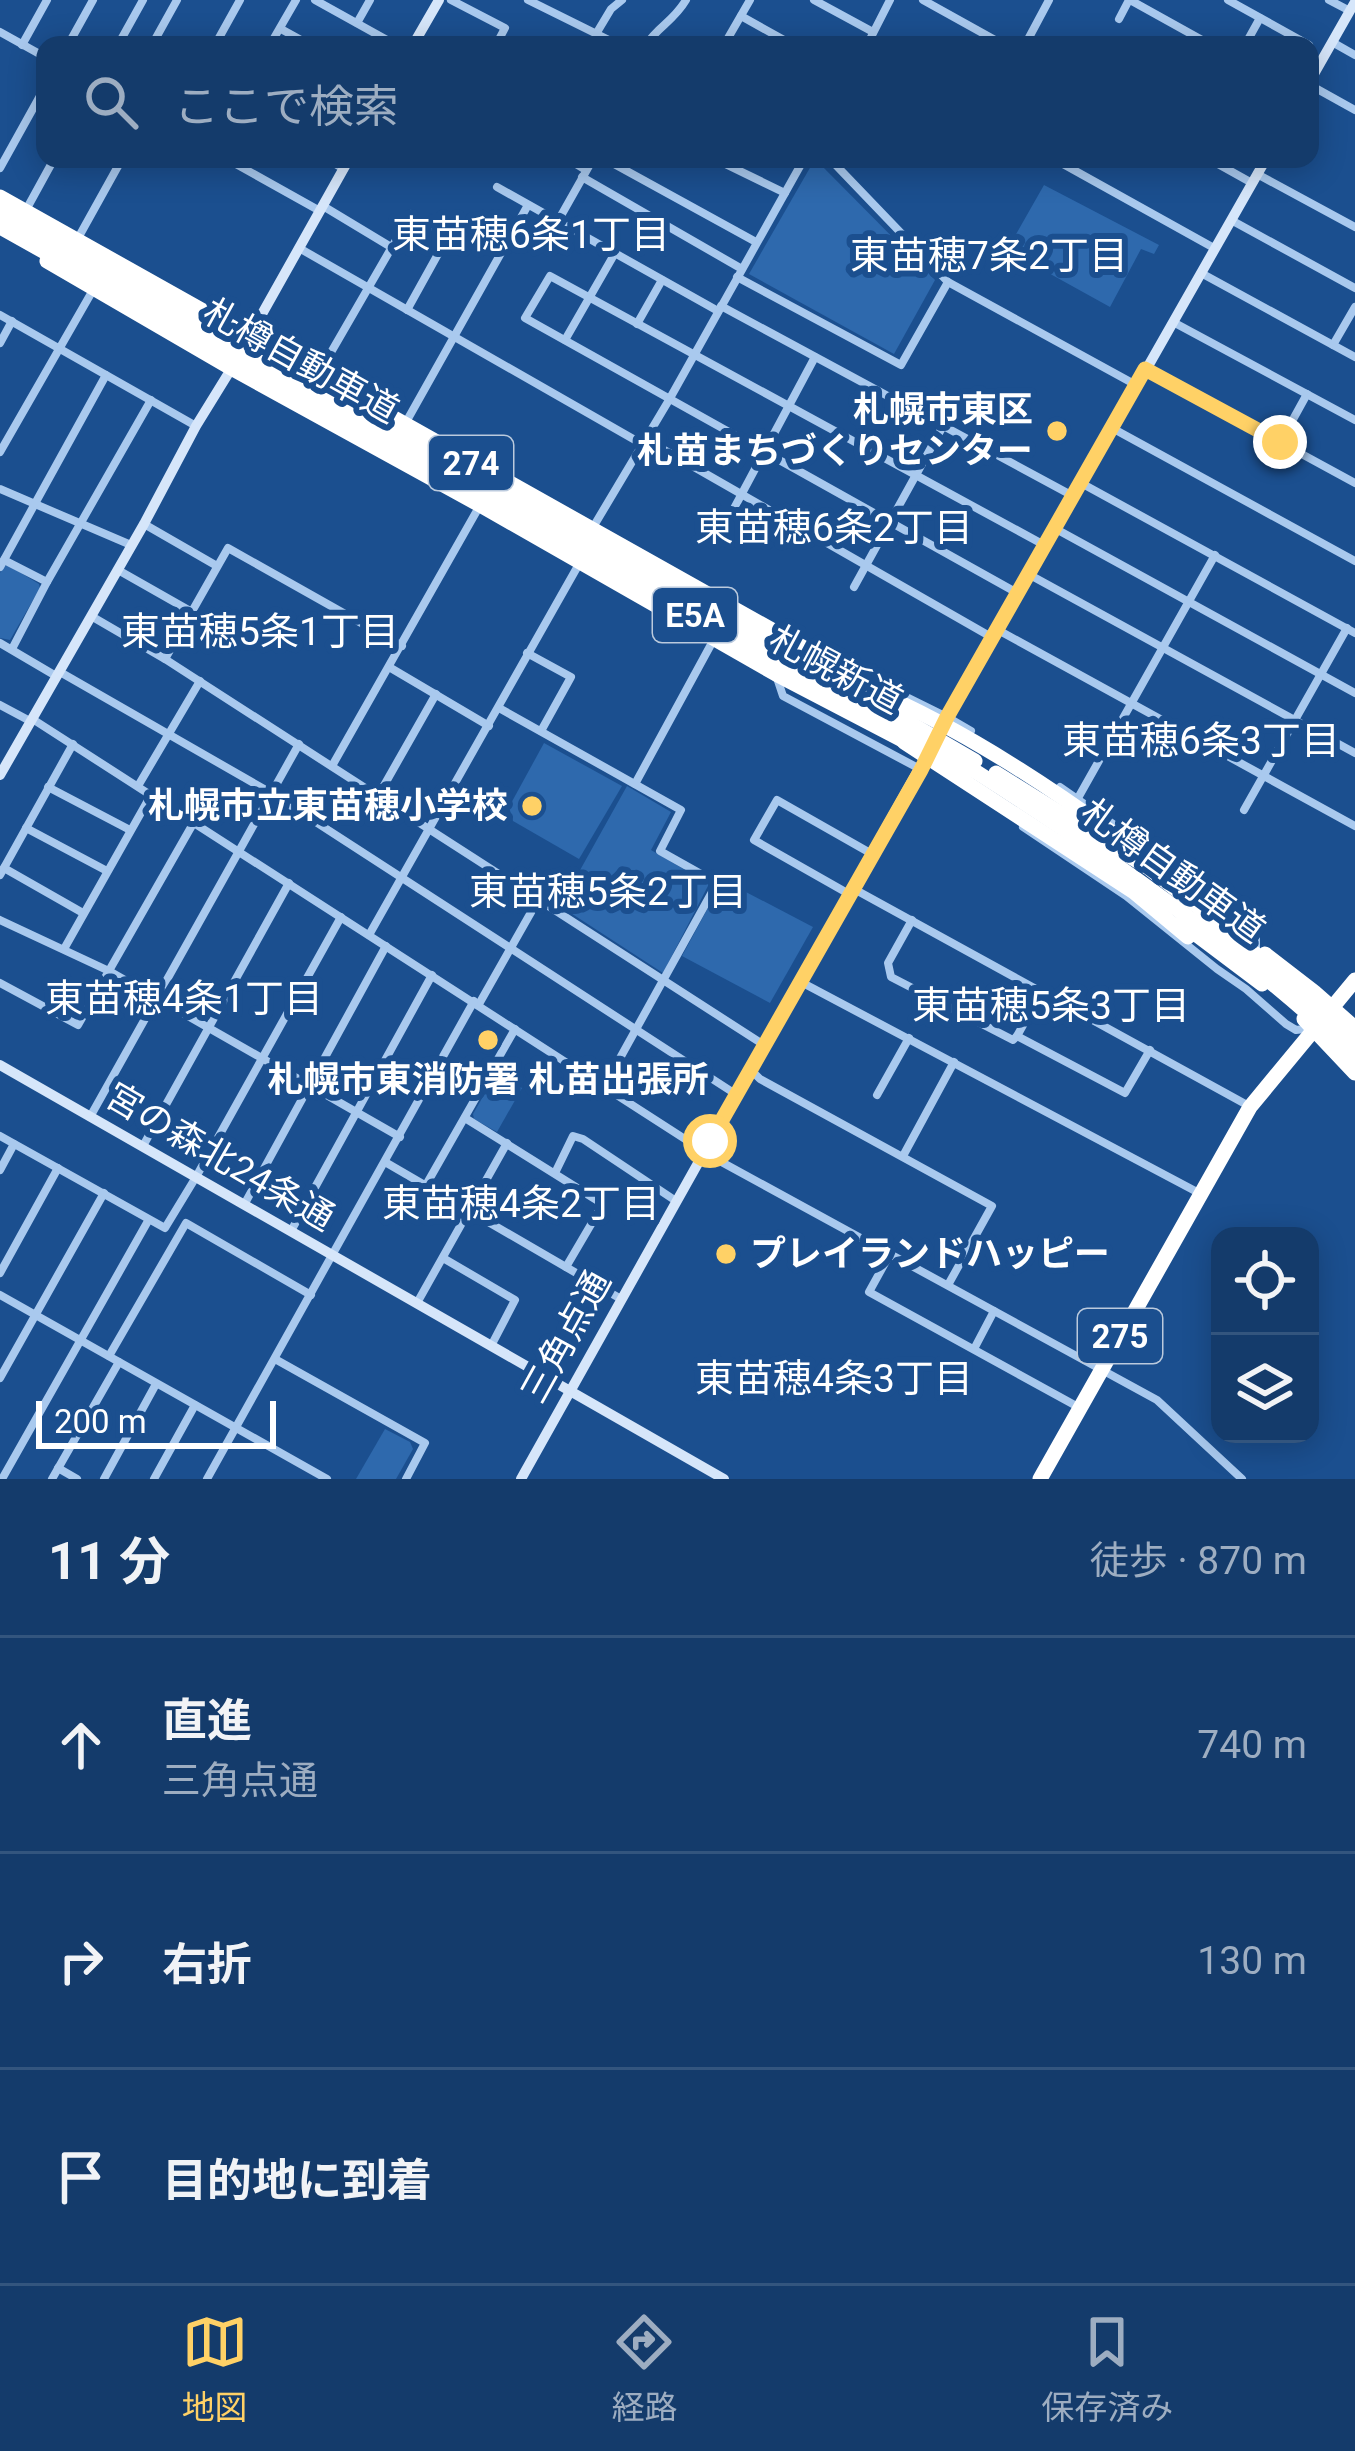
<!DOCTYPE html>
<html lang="ja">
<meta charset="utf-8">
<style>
:root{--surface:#143b6b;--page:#214673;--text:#f1f3f6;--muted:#9dadc1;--line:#33557e;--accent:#ffd166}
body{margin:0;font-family:Roboto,"Noto Sans JP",sans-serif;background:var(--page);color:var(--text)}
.controls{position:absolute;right:36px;bottom:36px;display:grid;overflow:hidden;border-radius:24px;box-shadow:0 6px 30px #0003}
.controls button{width:108px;height:108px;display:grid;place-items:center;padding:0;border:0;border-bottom:3px solid var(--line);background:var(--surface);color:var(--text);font:60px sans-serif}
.scale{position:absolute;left:36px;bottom:30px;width:240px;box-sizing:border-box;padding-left:12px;border:6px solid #fff;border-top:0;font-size:33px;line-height:42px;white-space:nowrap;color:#fff;-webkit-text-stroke:9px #1b4f8f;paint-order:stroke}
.stop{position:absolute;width:36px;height:36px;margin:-27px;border:9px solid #ffd166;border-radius:50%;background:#fff}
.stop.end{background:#ffd166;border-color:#fff;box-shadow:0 3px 12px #0008}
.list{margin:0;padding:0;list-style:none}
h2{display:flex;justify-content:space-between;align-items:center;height:156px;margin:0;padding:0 48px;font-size:51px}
h2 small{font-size:39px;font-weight:400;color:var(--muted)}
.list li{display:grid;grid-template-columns:78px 1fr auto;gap:36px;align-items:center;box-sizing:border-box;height:216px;padding:0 48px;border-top:3px solid var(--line)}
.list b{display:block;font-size:45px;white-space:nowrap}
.list p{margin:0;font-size:39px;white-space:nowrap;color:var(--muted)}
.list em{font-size:39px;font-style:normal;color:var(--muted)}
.icon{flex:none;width:66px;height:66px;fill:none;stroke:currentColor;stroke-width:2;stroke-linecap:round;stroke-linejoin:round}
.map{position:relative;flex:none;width:1355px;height:1479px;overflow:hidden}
.search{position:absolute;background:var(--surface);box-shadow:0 6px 30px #0003;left:36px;right:36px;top:36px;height:132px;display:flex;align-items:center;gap:30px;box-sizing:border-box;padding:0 42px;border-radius:24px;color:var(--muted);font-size:45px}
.sheet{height:804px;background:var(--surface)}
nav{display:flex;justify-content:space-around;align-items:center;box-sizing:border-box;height:168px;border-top:3px solid var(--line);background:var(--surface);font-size:33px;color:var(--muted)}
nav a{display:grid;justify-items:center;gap:6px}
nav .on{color:var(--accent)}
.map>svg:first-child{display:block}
.green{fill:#2e69ad}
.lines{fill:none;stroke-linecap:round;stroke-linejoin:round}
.street{stroke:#a9c9ee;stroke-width:8}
.secondary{stroke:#d6e6fa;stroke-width:10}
.highway{stroke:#fff;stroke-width:15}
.highway-bridge{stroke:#fff;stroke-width:15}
.route{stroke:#ffd166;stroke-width:15}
.poi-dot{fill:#ffd166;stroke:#1b4f8f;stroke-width:4.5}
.labels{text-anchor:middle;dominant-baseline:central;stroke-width:12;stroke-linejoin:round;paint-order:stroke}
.shield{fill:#1b4f8f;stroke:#bbcadd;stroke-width:3}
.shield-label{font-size:33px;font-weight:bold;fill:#fff}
.street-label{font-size:36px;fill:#fff;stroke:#1b4f8f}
.poi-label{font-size:36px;font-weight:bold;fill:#fff;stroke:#1b4f8f;text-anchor:end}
.neighbourhood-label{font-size:39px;fill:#fff;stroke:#1b4f8f}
</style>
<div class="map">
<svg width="1355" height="1479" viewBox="0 0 1355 1479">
<rect width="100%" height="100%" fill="#1b4f8f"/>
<g class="green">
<path d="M815 159 935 280 894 354 749 274Z"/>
<path d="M1044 185 1159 245 1154 254 1141 249 1110 307 1007 250Z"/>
<path d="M8 565 39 584 40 588 10 640 0 638V573L4 566Z"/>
<path d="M544 743 622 786 579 859 513 821 509 807Z"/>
<path d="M627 786 671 812 651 850 709 884 663 973 560 906Z"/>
<path d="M723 880 813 927 770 1003 682 956Z"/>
<path d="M496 1074 522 1088 497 1132 474 1119 473 1114Z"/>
<path d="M385 1429 410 1442 413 1449 396 1479H356Z"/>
</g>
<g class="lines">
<g class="street">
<path d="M315 0 396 45"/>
<path d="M451 0 505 28 496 45"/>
<path d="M528 0 619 45"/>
<path d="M814 0 873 32"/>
<path d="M923 0 1004 45"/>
<path d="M1130 0 1211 45"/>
<path d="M1228 0 1309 45"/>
<path d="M1329 0 1350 11"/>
<path d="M741 16 793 45"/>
<path d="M1119 19 1129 0"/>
<path d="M357 23 370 0"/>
<path d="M281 29 310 45"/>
<path d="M0 32 45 57"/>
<path d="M596 34 611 9 622 0"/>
<path d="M1332 42 1355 55"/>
<path d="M22 45 47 0"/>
<path d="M68 45 93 0"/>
<path d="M118 45 143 0"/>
<path d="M152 45 177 0"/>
<path d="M215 45 240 0"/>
<path d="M270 45 296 0"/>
<path d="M646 45C658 26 673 22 686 0"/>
<path d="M724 45 750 0"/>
<path d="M867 45 890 0"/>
<path d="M1025 45 1049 0"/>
<path d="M1245 45 1260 18"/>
<path d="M1310 85 1355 110"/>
<path d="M227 159 320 211"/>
<path d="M327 159 344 169"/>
<path d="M568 159 586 170"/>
<path d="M605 159 756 242"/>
<path d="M715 159 785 193"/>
<path d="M830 159 948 282 1136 385"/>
<path d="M1054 159 1214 248"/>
<path d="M1209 159 1252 183"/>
<path d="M0 168 45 87"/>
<path d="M1257 174 1355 227"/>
<path d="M582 177 742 269"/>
<path d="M497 187 718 311"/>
<path d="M323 206 391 247"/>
<path d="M26 210 54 159"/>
<path d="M1231 220 1355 288"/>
<path d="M558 221 593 159"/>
<path d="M77 240 122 159"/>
<path d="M299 248 642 444"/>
<path d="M1201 273 1355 357"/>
<path d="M737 277 901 365 948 282"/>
<path d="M721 306 1073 496"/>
<path d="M407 310 458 218"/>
<path d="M0 315 196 426"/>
<path d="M1173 322 1355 420"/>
<path d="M637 324 662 280"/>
<path d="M565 340 615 253"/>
<path d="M0 343 12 321"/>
<path d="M1333 345 1355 307"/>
<path d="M326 361 411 214 447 235"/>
<path d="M1147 370 1355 483"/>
<path d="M405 424 528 205"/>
<path d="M1112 428 1355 561"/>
<path d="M645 439 993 638"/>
<path d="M1280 443 1307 394"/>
<path d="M0 452 93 290"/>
<path d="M1081 483 1355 633"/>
<path d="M0 489 131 545"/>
<path d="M731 514 815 357"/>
<path d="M144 524 217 566"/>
<path d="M592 529 669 400 804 159"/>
<path d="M1056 529 1355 693"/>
<path d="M4 560 47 582"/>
<path d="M0 567 106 375"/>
<path d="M118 570 192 612"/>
<path d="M1030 575 1355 753"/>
<path d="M854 587 943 426"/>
<path d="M1019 594 525 318 550 276 1046 546"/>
<path d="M91 616 165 659 764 1045"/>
<path d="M998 630 1355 826"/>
<path d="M0 643 56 676"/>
<path d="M12 649 47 582 151 400"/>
<path d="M527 653 571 677 541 731"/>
<path d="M165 659 228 548 402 646"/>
<path d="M389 667 489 726"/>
<path d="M60 672 271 793 737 1095"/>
<path d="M856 672 947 717 971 731"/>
<path d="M776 675 783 696 920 769"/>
<path d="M0 705 30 721"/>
<path d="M499 708 681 810 660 851 717 883 604 1087"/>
<path d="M34 720 716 1159 1157 1400 1242 1479"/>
<path d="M332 766 479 507"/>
<path d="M635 784 714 639"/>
<path d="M138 786 200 681"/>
<path d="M48 787 130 830"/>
<path d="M1060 787 1195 881 1256 928V948"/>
<path d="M378 796 436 694"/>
<path d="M1078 798 1215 555"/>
<path d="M1244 810 1347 628"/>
<path d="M1023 827 1126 896 1217 969 1246 989 1286 1024 1296 1030 1312 1028"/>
<path d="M26 828 107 871"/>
<path d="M4 868 83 913"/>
<path d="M0 875 73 744"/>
<path d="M854 889 1249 1106"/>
<path d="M849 894 754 840 777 800 872 854"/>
<path d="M0 920 109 971 400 1137"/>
<path d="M912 920 888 963 891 977 1013 1040 1017 1036"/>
<path d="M369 935 579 564"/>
<path d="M64 949 151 795"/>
<path d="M801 982 1199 1193"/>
<path d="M0 983 78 1025 194 822"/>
<path d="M1042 991 1017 1036 1125 1093 1150 1050"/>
<path d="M479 1004 538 900"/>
<path d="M751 1070 760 1079 992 1206 948 1285"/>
<path d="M877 1095 909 1038"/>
<path d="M90 1117 299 744"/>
<path d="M465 1118 603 1204 566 1267"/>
<path d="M0 1136 165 1228 196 1177 341 917"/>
<path d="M143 1146 289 883"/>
<path d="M903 1156 954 1062"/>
<path d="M385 1162 621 1299"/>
<path d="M0 1170 14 1144"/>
<path d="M555 1173 573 1136 583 1139 676 1201"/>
<path d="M426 1185 515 1029"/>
<path d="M244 1205 386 946"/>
<path d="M291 1231 432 975"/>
<path d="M890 1254 869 1292 1080 1408"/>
<path d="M443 1258 515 1300 491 1346"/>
<path d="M0 1273 58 1168"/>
<path d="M0 1295 327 1479"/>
<path d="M417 1303 507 1143"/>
<path d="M974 1349 994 1311"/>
<path d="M109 1356 186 1223 311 1295"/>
<path d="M275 1359 425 1443 406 1479"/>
<path d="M0 1378 104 1193"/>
<path d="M58 1468 77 1479"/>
<path d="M2 1479 148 1221"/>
<path d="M52 1479 119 1362"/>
<path d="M104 1479 156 1384"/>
<path d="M154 1479 195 1405"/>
<path d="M207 1479 474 1001"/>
</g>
<g class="secondary">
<path d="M413 45 439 0"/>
<path d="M1310 81 1355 2"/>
<path d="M248 339 349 159"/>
<path d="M941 730 1266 159"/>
<path d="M0 775 144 524 196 426 233 366"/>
<path d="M0 1065 724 1479"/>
<path d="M521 1479 929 751"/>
</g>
<g class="highway">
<path d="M0 197 838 667 876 693"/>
<path d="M47 261 231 368 480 505 776 674 916 747"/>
<path d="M1187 888 1219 913 1231 931"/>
<path d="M1181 923 1262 984"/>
<path d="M1265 954 1314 992 1355 1028"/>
<path d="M1304 1019 1355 1073"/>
<path d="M1040 1479 1250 1107 1355 980"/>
</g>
<g class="highway-bridge">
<path d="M0 212 803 661 975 761"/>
<path d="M0 227 978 773C1111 858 1239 948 1355 1056"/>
<path d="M867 688C953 724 1034 776 1110 831"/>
<path d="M904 742 1134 892 1188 937"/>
<path d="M996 773 1150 869 1224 927 1355 1040"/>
</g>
</g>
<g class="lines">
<path class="route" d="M710 1141 921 770 947 717 1145 369 1280 442"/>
</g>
<g class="poi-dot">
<circle cx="1057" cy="431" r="12"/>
<circle cx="532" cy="806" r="12"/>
<circle cx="488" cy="1040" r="12"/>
<circle cx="726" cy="1254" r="12"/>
</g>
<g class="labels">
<g class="shield">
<rect x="429" y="436" width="84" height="54" rx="9"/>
<rect x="653" y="588" width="84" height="54" rx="9"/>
<rect x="1078" y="1309" width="84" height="54" rx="9"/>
</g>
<g class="shield-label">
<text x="471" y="463">274</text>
<text x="695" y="615">E5A</text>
<text x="1120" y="1336">275</text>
</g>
<g class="street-label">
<text transform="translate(301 361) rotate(29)">札樽自動車道</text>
<text transform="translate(836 670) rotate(28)">札幌新道</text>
<text transform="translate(1173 871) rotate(36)">札樽自動車道</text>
<text transform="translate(220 1157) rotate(30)">宮の森北24条通</text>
<text transform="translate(566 1337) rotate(-61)">三角点通</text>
</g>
<g class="poi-label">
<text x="1033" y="410">札幌市東区<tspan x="1033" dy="41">札苗まちづくりセンター</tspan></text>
<text x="508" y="806">札幌市立東苗穂小学校</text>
<text x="488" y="1080" text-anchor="middle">札幌市東消防署 札苗出張所</text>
<text x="750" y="1254" text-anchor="start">プレイランドハッピー</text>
</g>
<g class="neighbourhood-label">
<text x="531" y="235">東苗穂6条1丁目</text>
<text x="989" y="256">東苗穂7条2丁目</text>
<text x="834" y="528">東苗穂6条2丁目</text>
<text x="260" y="632">東苗穂5条1丁目</text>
<text x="1201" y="741">東苗穂6条3丁目</text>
<text x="608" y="892">東苗穂5条2丁目</text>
<text x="184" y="999">東苗穂4条1丁目</text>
<text x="1051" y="1006">東苗穂5条3丁目</text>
<text x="521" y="1204">東苗穂4条2丁目</text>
<text x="834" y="1379">東苗穂4条3丁目</text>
</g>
</g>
</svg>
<div class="controls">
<button><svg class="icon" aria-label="locate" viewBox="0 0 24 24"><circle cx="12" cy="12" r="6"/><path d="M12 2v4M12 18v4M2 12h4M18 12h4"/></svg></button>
<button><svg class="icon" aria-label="layers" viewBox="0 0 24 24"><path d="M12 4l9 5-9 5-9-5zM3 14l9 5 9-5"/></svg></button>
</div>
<div class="scale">200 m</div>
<div class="stop" style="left:710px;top:1141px"></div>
<div class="stop end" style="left:1280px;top:442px"></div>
<div class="search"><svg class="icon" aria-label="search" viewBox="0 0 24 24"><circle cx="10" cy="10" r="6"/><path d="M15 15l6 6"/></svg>ここで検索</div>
</div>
<section class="sheet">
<h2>11 分<small>徒歩 · 870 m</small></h2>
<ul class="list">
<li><svg class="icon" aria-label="ahead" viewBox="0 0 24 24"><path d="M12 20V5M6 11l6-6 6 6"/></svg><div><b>直進</b><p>三角点通</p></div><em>740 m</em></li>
<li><svg class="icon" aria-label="right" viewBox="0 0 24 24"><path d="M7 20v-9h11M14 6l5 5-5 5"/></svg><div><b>右折</b></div><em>130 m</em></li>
<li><svg class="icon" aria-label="arrive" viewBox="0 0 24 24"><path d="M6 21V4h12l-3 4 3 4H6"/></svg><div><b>目的地に到着</b></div></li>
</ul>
</section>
<nav>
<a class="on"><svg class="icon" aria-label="map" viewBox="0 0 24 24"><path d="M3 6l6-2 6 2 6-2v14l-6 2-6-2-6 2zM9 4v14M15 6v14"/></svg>地図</a>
<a><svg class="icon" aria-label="directions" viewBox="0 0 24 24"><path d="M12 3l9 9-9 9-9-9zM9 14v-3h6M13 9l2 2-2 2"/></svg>経路</a>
<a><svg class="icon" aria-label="saved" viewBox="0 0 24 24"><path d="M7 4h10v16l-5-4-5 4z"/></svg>保存済み</a>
</nav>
